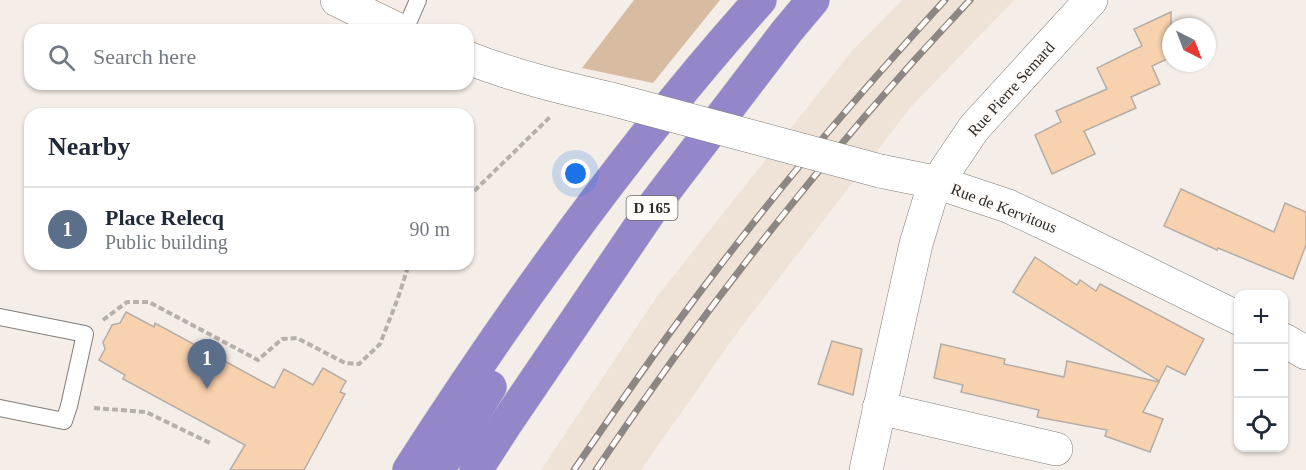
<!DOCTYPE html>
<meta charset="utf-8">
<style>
:root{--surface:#fff;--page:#f2f2f3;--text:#1f2937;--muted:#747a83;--line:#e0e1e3;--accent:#8863de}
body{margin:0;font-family:"Times New Roman",serif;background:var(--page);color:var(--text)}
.controls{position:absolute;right:18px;bottom:18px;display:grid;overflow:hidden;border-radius:12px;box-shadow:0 2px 4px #0004}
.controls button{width:54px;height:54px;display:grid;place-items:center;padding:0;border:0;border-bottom:2px solid var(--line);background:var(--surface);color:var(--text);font:30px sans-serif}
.compass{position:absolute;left:1162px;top:18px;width:54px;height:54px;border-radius:50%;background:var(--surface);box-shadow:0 2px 4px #0004;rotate:138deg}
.you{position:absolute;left:576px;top:174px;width:21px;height:21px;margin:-15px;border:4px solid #fff;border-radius:50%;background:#1a73e8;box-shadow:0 0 0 9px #1a73e833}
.badge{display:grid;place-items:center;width:39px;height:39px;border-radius:50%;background:var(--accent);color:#fff;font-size:20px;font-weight:700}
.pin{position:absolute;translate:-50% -50px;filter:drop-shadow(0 2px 3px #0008)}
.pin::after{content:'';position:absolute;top:32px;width:21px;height:18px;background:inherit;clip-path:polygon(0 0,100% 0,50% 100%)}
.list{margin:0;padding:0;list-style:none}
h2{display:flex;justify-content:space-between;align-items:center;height:78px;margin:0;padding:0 24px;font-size:26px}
h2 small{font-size:20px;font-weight:400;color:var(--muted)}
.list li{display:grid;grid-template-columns:39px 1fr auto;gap:18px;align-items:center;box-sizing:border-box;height:84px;padding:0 24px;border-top:2px solid var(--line)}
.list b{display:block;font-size:22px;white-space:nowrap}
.list p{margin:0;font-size:20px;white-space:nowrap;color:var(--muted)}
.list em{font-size:20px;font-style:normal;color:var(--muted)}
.icon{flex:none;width:33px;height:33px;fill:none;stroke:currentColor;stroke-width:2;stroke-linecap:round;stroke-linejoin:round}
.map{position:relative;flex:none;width:1306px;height:470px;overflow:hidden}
.search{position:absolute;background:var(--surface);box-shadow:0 2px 4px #0004;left:24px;top:24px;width:450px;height:66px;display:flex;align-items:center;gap:15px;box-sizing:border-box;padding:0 21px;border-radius:18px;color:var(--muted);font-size:22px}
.panel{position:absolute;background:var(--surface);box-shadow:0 2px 4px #0004;left:24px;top:108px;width:450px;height:162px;border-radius:18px}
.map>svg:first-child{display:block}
.built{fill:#efe2d6}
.green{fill:#d7bca2}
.building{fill:#f8d1ae;stroke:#b4ada7;stroke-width:1.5}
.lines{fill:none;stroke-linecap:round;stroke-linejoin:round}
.lane-casing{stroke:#837d77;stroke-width:18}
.street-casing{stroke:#837d77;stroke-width:34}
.highway-casing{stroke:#cdcccc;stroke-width:34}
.path{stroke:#b6b0ab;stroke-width:4;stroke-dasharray:6 3;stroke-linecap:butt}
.lane{stroke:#fff;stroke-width:16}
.street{stroke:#fff;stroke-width:33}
.highway{stroke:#9586c9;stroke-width:33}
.rail-casing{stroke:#8d8783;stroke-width:7}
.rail{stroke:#fefbf9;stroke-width:4.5;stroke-dasharray:14;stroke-linecap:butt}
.street-bridge-casing{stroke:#837d77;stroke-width:34;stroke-linecap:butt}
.street-bridge{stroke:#fff;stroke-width:33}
.labels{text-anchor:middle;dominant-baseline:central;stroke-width:5;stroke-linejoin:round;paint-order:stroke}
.shield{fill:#fefbf9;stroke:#6d6a68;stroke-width:1.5}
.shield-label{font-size:15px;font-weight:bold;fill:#2f2c2a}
.street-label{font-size:16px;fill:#2f2c2a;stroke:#fefbf9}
</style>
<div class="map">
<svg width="1306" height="470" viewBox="0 0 1306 470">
<rect width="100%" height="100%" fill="#f5ede7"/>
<path class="built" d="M902 0H1014L910 108 739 330 641 470H541L656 298 852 51Z"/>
<path class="green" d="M634 0H720L653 83 582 68Z"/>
<g class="building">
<path d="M1171 12V57L1152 66 1160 84 1131 97 1136 108 1084 131 1095 154 1052 174 1035 135 1061 122 1056 111 1107 89 1097 68 1142 46 1134 29Z"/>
<path d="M1181 189 1274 232 1285 203 1306 212V245L1293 279 1218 248 1217 250 1164 226Z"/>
<path d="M1035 257 1077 285 1080 280 1096 291 1100 284 1204 339 1185 375 1167 366 1159 381 1013 292Z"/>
<path d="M126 312 154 327 155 323 274 388 284 369 313 385 323 368 346 381 340 392 345 394 304 470H230L245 445 123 379 125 375 99 360 105 349 103 342 107 335 112 325 120 323Z"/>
<path d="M832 341 862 349 853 395 818 384Z"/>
<path d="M941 344 1005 359 1004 364 1064 377 1067 361 1159 382 1143 412 1163 419 1150 452 1105 436 1107 430 1037 417 1039 410 961 392 963 385 934 378Z"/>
</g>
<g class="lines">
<defs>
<g id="lane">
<path d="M405 30 418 0"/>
<path d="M0 317 85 334 69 406 64 421 0 408"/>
</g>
<g id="street">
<path d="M337 0 399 30"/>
<path d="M468 58C514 76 563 88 611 99"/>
<path d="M880 171 939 183 1008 206 1057 229 1238 318"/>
<path d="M1284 340 1306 353"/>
<path d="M879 408 1056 449"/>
<path d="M866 470 916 244 930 198 947 168 974 128 1091 0"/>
</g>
<g id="highway">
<path d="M409 470C515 305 629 146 760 0"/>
<path d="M438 470 490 387"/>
<path d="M476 470 505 425 655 204 787 31 813 0"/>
</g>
</defs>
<use href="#lane" class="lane-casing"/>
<use href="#street" class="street-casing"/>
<use href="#highway" class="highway-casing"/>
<g class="path">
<path d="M468 197 550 117"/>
<path d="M103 320 127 302H149L258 360 282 339 297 338 345 363 359 364 380 344 398 298 409 264"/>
<path d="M94 408 146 412 212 444"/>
</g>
<use href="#lane" class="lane"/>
<use href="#street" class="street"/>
<use href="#highway" class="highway"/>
<defs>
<g id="rail">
<path d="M574 470C621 401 668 333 719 267 790 174 866 86 945 0"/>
<path d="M596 470C708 303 832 146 970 0"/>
</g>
</defs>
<use href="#rail" class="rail-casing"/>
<use href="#rail" class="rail"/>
<defs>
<path id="street-bridge" d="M611 99 880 171"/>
</defs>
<use href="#street-bridge" class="street-bridge-casing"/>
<use href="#street-bridge" class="street-bridge"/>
</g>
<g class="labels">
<rect class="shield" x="626.5" y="196" width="51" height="24" rx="4.5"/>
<g class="shield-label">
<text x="652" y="208">D 165</text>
</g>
<g class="street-label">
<text transform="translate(1011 89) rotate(-48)">Rue Pierre Semard</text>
<text transform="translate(1004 208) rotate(21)">Rue de Kervitous</text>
</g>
</g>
</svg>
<div class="controls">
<button>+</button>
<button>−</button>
<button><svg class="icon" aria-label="locate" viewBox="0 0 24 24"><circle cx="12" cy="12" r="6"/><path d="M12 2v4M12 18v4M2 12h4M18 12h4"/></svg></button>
</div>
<svg class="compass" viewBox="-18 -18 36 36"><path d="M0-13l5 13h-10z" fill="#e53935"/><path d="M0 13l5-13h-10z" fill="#747a83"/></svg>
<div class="you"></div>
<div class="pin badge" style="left:207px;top:389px;background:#5c6f8a">1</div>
<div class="search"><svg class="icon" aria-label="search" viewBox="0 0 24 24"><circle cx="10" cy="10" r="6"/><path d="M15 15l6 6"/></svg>Search here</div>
<section class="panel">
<h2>Nearby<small></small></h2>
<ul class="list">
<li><span class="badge" style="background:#5c6f8a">1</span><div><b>Place Relecq</b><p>Public building</p></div><em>90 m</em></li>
</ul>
</section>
</div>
